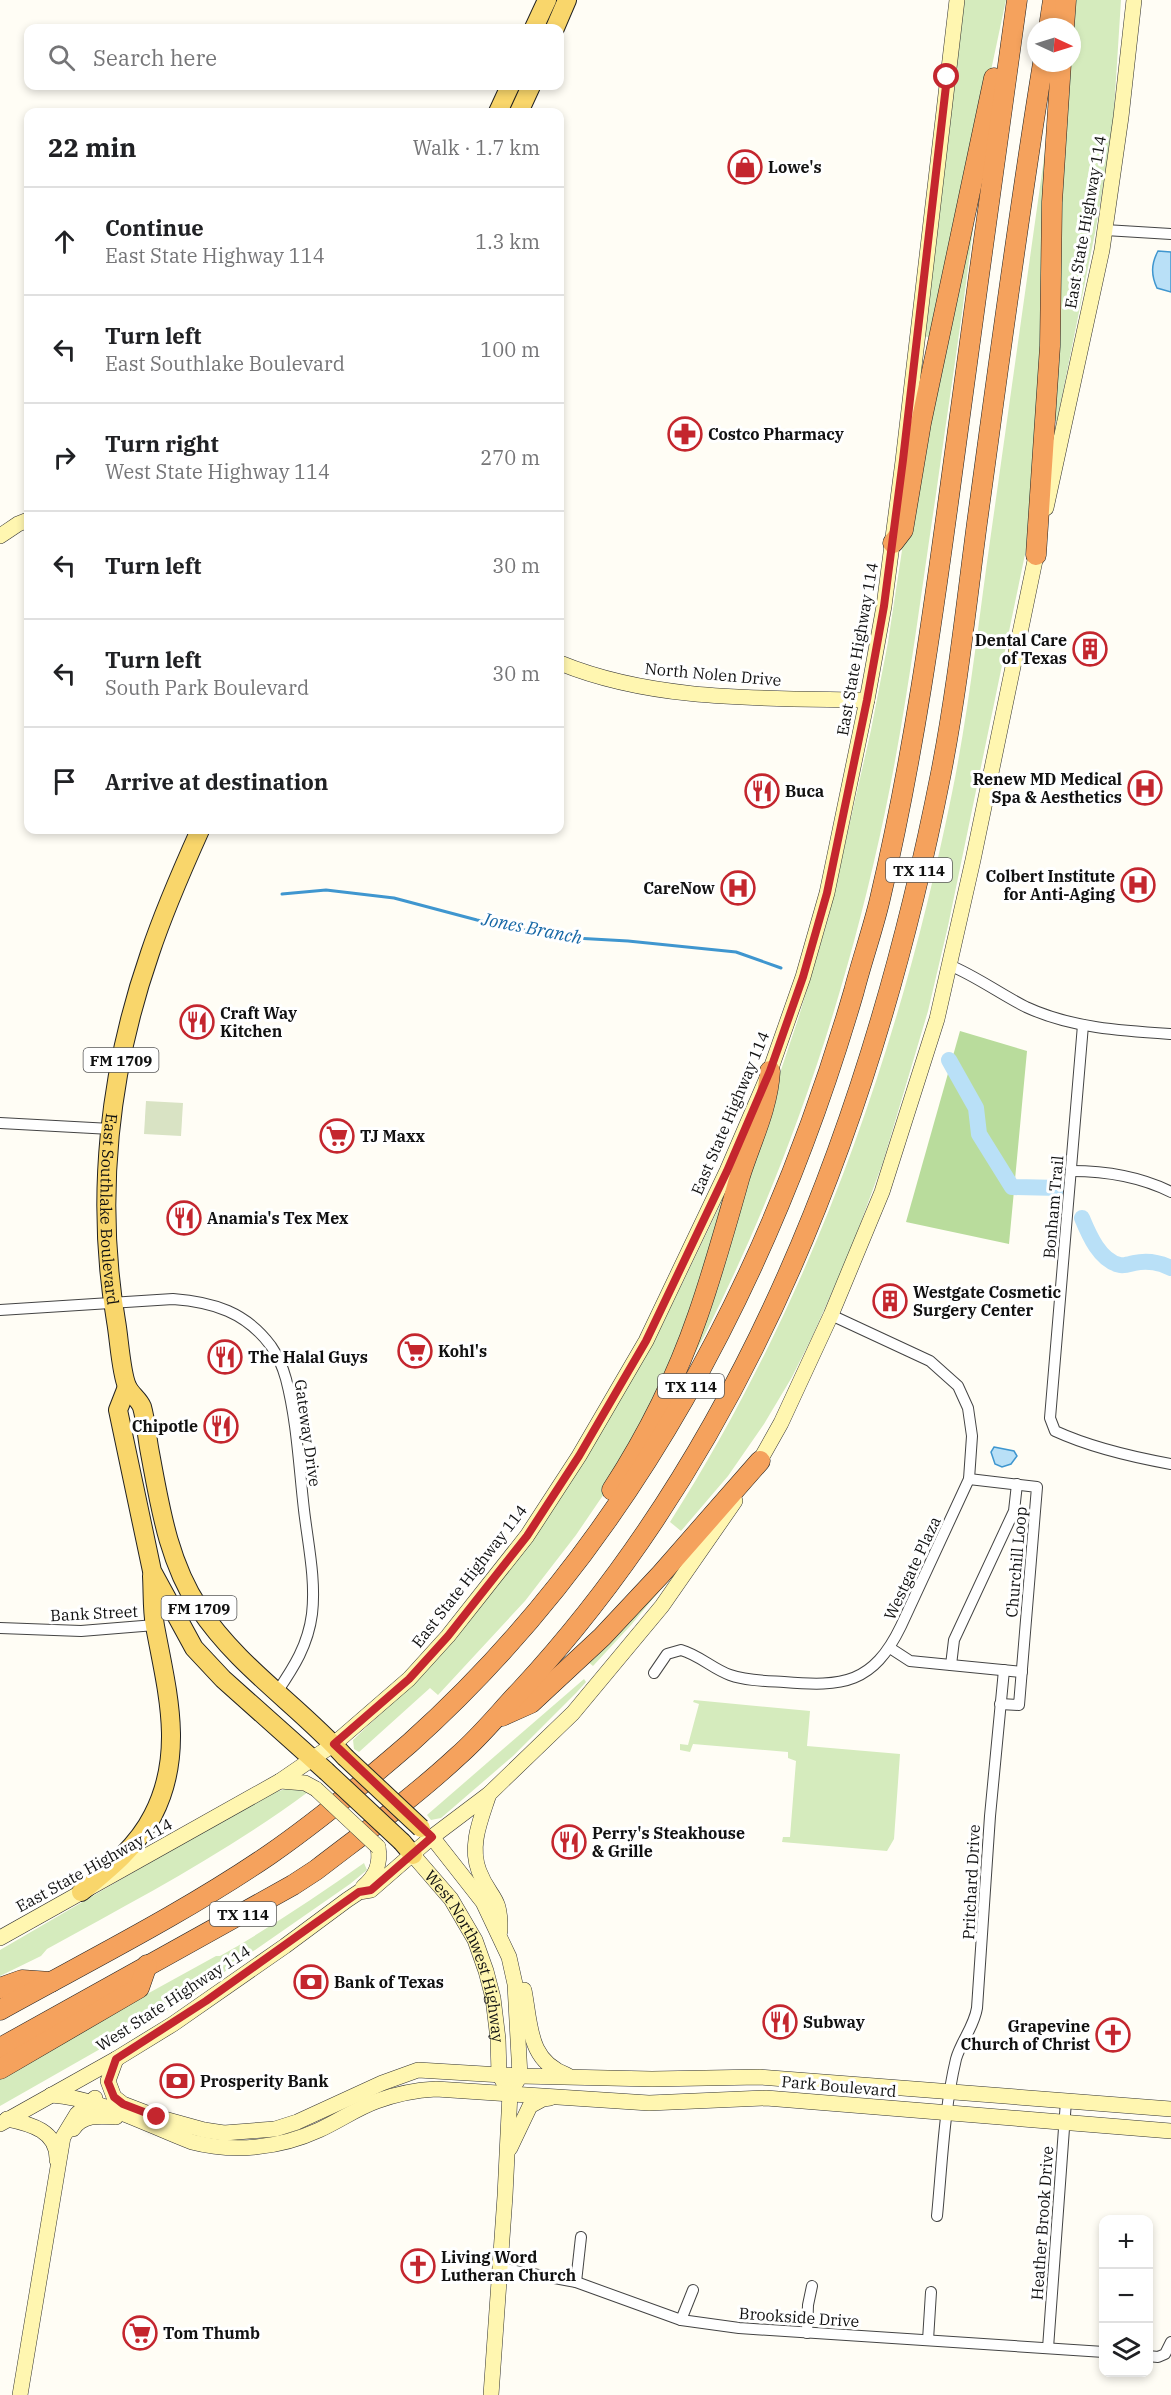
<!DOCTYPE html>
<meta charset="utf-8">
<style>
:root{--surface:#fff;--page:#f6f6f6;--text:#202124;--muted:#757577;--line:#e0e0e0}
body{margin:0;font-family:"IBM Plex Serif",serif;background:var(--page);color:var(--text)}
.controls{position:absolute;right:18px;bottom:18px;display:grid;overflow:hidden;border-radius:12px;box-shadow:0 3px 9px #0003}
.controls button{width:54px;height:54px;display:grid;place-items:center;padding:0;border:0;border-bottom:2px solid var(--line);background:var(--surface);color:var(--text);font:30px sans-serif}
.compass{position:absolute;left:1027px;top:18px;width:54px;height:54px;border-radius:50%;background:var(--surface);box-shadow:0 3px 9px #0003;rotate:94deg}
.stop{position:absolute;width:18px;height:18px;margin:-14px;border:4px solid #c4262e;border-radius:50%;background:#fff}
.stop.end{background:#c4262e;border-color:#fff;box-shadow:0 2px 6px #0008}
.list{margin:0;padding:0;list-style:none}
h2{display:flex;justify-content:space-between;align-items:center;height:78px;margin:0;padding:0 24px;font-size:26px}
h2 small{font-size:20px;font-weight:400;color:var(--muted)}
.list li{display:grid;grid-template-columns:39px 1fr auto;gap:18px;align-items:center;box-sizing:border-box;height:108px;padding:0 24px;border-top:2px solid var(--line)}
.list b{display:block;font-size:22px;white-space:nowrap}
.list p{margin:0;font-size:20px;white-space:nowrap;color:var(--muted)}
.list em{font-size:20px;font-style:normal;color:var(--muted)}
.icon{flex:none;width:33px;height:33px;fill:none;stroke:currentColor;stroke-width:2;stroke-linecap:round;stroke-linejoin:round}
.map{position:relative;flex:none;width:1171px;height:2395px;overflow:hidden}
.search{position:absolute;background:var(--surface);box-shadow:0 3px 9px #0003;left:24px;top:24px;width:540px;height:66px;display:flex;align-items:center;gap:15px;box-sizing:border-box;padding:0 21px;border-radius:12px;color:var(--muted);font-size:22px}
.panel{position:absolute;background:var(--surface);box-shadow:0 3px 9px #0003;left:24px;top:108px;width:540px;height:726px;border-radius:12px}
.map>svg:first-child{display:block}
.green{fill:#d5ebbd}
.forest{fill:#b9dc9c}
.cemetery{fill:#d9e3c4}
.water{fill:#b9e0f7;stroke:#3f96cf;stroke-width:1.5}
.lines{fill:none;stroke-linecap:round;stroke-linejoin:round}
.stream{stroke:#3f96cf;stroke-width:3}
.river{stroke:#b9e0f7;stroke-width:16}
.street-casing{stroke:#444;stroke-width:12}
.secondary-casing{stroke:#333;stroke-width:16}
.primary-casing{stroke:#222;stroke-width:20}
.highway-casing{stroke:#222;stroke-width:21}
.street{stroke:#fff;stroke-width:10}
.secondary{stroke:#fff6b0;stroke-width:15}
.primary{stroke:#f9d66b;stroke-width:18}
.highway{stroke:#f5a25d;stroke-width:20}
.secondary-bridge-casing{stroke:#333;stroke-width:16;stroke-linecap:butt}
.primary-bridge-casing{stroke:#222;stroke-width:20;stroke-linecap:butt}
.secondary-bridge{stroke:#fff6b0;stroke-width:15}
.primary-bridge{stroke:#f9d66b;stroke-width:18}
.route{stroke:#c4262e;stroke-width:8}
.labels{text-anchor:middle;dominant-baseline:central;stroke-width:6;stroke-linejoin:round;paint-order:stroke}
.shield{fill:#fff;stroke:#585858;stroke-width:1.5}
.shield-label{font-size:15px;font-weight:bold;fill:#111}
.poi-label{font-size:16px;font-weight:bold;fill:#111;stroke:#fff;text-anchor:start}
.street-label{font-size:16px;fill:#111;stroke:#fff}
.water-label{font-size:18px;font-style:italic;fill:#1768a6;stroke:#fff}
</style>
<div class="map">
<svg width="1171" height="2395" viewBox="0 0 1171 2395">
<rect width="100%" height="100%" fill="#fffdf5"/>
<g class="green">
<path d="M963 0H1006L934 338 923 336Z"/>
<path d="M1072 0H1121L1113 126 1096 228 1057 421 1052 420 1065 63H1072Z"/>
<path d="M1047 137 1048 222 1029 535 948 926 928 1011 883 1162 851 1249 812 1337 792 1377 764 1424 728 1476 681 1531 670 1522C811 1301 900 1049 952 793 969 710 978 625 990 541 1009 406 1028 272 1047 137Z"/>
<path d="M975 212C964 307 949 400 936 494 920 600 907 707 885 812 842 1017 773 1213 672 1397L799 1016 828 919 871 730 888 642 908 511Z"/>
<path d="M725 1195 685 1334 610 1485 576 1535 525 1601 438 1695 430 1688 359 1752 354 1749 353 1740 396 1699 586 1457 655 1340Z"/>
<path d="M661 1589 631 1625 593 1666 587 1661Z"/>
<path d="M584 1679 586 1682 576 1693 513 1756 441 1818 431 1820 427 1815Z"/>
<path d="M694 1700 810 1711 807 1746 900 1754 894 1839 887 1851 782 1842 783 1837H790L796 1761 788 1758V1752L693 1744 690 1752 680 1750V1744L688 1745 699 1704 693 1702Z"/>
<path d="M292 1787 308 1792C226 1853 136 1900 47 1949L41 1956 0 1976V1950L266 1795Z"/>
<path d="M364 1863 367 1870 350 1884 232 1966 195 1995 0 2106V2075L216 1956H220C270 1928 317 1896 364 1863Z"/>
</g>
<path class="forest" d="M960 1031 1027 1051 1009 1244 906 1222Z"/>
<path class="cemetery" d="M146 1101 183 1103 181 1136 144 1134Z"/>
<g class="water">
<path d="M1158 251 1171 252V292L1157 288C1151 275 1151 264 1158 251Z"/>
<path d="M994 1447 1014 1451 1017 1456 1011 1464 1002 1467 995 1464 991 1452Z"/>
</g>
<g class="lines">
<path class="stream" d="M282 894 326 890 394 898 477 920 557 937 628 941 736 952 781 968"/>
<g class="river">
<path d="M949 1060 976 1108 979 1134 1012 1187 1059 1188"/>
<path d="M1082 1218C1089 1235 1100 1261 1120 1265 1124 1266 1130 1264 1134 1263 1147 1260 1159 1262 1171 1268"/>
</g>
<defs>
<g id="street">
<path d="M1105 230 1171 234"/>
<path d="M949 965C976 976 1000 994 1026 1007 1071 1028 1122 1031 1171 1034"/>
<path d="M1083 1025 1050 1418 1055 1431C1092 1448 1132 1457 1171 1464"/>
<path d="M0 1123 111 1129"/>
<path d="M1071 1171C1106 1171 1139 1176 1171 1192"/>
<path d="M0 1310 173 1299C213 1302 246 1312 271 1346 278 1356 283 1368 286 1379 297 1421 299 1467 304 1510 308 1544 316 1580 312 1614 308 1645 294 1667 277 1692"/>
<path d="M969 1479 1037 1487 1019 1705 1000 1704"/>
<path d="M0 1628 81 1631 155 1625"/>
<path d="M890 1648 910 1661 1022 1672"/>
<path d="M951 1665 954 1640 1014 1511 1017 1484"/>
<path d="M654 1673 667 1654 681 1650C699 1655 713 1669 730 1675 747 1681 767 1681 784 1682 843 1687 873 1684 901 1626L969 1479 972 1436 968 1408 958 1386 930 1361 831 1315"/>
<path d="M937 2216C942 2164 944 2110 956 2059 961 2041 974 2027 977 2008L990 1816 1004 1670"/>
<path d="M500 2268 576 2282 681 2320 739 2328 1104 2352"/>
<path d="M576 2282 581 2237"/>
<path d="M681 2320 693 2290"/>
<path d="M807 2333 808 2305 812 2286"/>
<path d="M928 2340 931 2292"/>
<path d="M1048 2348 1066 2101"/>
<path d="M1148 2356 1158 2357 1165 2354 1171 2342"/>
</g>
<g id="secondary">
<path d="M1046 508 1102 250 1121 117 1134 0"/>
<path d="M0 536 18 524 28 520"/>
<path d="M560 663C655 702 765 698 867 700"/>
<path d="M754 1471 781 1423 831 1315 882 1192 937 1019 973 860 1038 546"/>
<path d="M280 1781 305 1783 316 1789"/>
<path d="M489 1794C481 1819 469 1845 479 1871 490 1900 501 1894 500 1931"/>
<path d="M432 1837 483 1902 509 1957 515 1984 520 2076 510 2093 505 2196 491 2395"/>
<path id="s1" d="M413 1855 451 1899 475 1940 486 1971 493 1998 498 2039 499 2074 504 2083"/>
<path d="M363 1887C376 1876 381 1864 378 1847"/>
<path d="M0 1938 280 1781 334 1744 409 1679 448 1636 527 1536 579 1456 646 1341 727 1171 770 1071 803 977 827 893 867 700 884 606 903 461 957 0"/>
<path d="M524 1990C531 2026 528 2061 567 2075"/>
<path d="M116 2059 108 2081 114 2097 123 2104 157 2117 204 2130 224 2133 275 2129 297 2122 382 2083 418 2070 520 2076 652 2079 760 2077 1171 2109"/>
<path d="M51 2095C99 2098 147 2125 192 2142 234 2153 280 2148 319 2130 339 2121 357 2108 377 2101 396 2094 416 2090 436 2089L649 2103 766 2098 1171 2131"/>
<path d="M7 2119C31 2124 58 2131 57 2160"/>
<path d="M0 2124 116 2059 173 2024 285 1946 347 1900 359 1892 371 1890 432 1837 489 1794 573 1713 662 1606 735 1501"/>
<path d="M73 2129C83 2114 100 2116 116 2117"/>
<path d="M510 2148 530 2106 543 2099 550 2098"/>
<path d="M20 2395 63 2137 77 2114 95 2098"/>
</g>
<g id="primary">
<path d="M534 28 547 0"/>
<path d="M555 28 567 0"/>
<path d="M498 112 510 86"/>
<path d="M519 112 531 86"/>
<path id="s2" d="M200 830C182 870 164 911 150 953 109 1071 95 1198 116 1321 119 1337 121 1373 127 1386 130 1394 139 1399 142 1407 146 1421 147 1438 150 1453 160 1506 168 1561 199 1608 238 1667 298 1705 345 1757"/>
<path d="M127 1387 118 1410 152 1571 194 1648 223 1679 326 1771"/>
<path d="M402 1842 413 1855"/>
<path d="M81 1892C108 1870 137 1847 153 1815 185 1753 167 1691 155 1626 152 1610 153 1593 152 1576"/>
</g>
<g id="highway">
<path d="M1049 27 1053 0"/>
<path d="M1064 27 1066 0"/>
<path d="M893 543 903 530 921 423 994 78"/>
<path d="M1036 555 1050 346 1052 202 1061 63"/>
<path d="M612 1490C647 1436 677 1376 698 1315 714 1269 727 1222 740 1176 751 1141 768 1108 770 1071"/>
<path d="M502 1716 531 1703 602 1637 661 1574 760 1461"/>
<path d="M0 1988 22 1980 51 1982"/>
<path d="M0 2010C90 1960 184 1913 269 1855 318 1821 365 1782 410 1743 631 1545 772 1273 854 991 862 960 873 929 880 899 913 759 933 616 952 474 974 316 994 158 1017 0"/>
<path d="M0 2048 293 1885 316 1870C364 1833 414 1797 458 1756 481 1736 500 1712 521 1690 753 1439 876 1104 941 773 957 691 966 607 977 523 998 370 1018 216 1043 63"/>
<path d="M0 2069 139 1988 147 1965"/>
</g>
</defs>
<use href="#street" class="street-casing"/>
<use href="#secondary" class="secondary-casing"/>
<use href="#primary" class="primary-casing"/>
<use href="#highway" class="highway-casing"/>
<use href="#street" class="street"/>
<use href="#secondary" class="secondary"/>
<use href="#primary" class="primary"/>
<use href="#highway" class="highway"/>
<defs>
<path id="secondary-bridge" d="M316 1789 378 1847"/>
<g id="primary-bridge">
<path d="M345 1757 421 1828"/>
<path d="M326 1771 402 1842"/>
</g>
</defs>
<use href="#secondary-bridge" class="secondary-bridge-casing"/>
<use href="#primary-bridge" class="primary-bridge-casing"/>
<use href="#secondary-bridge" class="secondary-bridge"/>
<use href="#primary-bridge" class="primary-bridge"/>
</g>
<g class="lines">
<path class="route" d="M157 2117 123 2104 114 2097 108 2082 116 2059 206 2001 359 1892 371 1890 432 1837 334 1744 409 1679 448 1636 527 1536 579 1456 646 1341 727 1171 770 1071 803 977 827 893 867 700 884 606 903 460 947 77"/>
</g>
<defs>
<symbol id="shop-ring" viewBox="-11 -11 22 22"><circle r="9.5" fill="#fff" stroke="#c4262e" stroke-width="1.5"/><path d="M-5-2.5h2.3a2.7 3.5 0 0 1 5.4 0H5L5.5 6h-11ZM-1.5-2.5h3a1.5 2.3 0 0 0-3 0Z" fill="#c4262e"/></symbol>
<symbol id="pharmacy-ring" viewBox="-11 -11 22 22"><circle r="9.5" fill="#fff" stroke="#c4262e" stroke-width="1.5"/><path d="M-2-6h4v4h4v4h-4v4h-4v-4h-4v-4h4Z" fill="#c4262e"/></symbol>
<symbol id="building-ring" viewBox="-11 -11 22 22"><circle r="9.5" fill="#fff" stroke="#c4262e" stroke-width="1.5"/><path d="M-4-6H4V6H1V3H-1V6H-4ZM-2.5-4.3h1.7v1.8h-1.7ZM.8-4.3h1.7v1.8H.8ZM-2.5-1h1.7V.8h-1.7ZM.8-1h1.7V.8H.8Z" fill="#c4262e"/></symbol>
<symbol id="hospital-ring" viewBox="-11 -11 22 22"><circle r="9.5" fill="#fff" stroke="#c4262e" stroke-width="1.5"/><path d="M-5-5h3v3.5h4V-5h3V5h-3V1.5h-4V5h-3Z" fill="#c4262e"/></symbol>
<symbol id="restaurant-ring" viewBox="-11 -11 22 22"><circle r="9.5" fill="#fff" stroke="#c4262e" stroke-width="1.5"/><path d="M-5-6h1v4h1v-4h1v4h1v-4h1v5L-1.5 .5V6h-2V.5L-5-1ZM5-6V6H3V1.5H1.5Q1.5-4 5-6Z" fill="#c4262e"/></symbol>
<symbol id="supermarket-ring" viewBox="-11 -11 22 22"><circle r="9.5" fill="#fff" stroke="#c4262e" stroke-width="1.5"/><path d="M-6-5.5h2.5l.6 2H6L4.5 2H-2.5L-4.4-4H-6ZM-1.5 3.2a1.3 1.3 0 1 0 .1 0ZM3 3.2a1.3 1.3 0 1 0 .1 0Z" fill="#c4262e"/></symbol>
<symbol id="bank-ring" viewBox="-11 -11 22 22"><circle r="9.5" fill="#fff" stroke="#c4262e" stroke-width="1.5"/><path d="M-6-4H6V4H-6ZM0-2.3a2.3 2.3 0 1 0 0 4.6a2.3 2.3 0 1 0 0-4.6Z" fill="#c4262e"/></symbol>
<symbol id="church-ring" viewBox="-11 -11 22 22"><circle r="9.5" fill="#fff" stroke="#c4262e" stroke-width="1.5"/><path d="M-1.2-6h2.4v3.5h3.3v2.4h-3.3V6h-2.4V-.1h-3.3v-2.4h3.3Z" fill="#c4262e"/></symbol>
</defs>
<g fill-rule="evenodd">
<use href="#shop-ring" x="726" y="148" width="38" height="38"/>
<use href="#pharmacy-ring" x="666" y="415" width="38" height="38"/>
<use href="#building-ring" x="1071" y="630" width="38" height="38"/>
<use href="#hospital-ring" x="1126" y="769" width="38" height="38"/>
<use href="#restaurant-ring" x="743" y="772" width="38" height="38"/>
<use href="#hospital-ring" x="1119" y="866" width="38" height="38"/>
<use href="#hospital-ring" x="719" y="869" width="38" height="38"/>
<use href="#restaurant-ring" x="178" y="1003" width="38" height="38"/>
<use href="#supermarket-ring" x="318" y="1117" width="38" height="38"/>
<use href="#restaurant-ring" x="165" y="1199" width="38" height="38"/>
<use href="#building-ring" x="871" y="1282" width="38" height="38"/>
<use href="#supermarket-ring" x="396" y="1332" width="38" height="38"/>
<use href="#restaurant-ring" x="206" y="1338" width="38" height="38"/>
<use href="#restaurant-ring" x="202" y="1407" width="38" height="38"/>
<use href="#restaurant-ring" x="550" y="1823" width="38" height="38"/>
<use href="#bank-ring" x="292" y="1963" width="38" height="38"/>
<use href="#restaurant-ring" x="761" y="2003" width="38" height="38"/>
<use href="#church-ring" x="1094" y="2016" width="38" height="38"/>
<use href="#bank-ring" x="158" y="2062" width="38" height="38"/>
<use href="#church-ring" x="399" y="2247" width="38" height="38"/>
<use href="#supermarket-ring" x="121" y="2314" width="38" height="38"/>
</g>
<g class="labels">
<g class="shield">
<rect x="886" y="858" width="66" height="24" rx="4.5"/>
<rect x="83.5" y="1048" width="75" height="24" rx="4.5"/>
<rect x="658" y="1374" width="66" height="24" rx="4.5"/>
<rect x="161.5" y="1596" width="75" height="24" rx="4.5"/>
<rect x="210" y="1902" width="66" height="24" rx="4.5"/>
</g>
<g class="shield-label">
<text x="919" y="870">TX 114</text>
<text x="121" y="1060">FM 1709</text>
<text x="691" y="1386">TX 114</text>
<text x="199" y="1608">FM 1709</text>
<text x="243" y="1914">TX 114</text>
</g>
<g class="poi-label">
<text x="768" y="167">Lowe's</text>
<text x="708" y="434">Costco Pharmacy</text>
<text x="1067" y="640" text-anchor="end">Dental Care<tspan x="1067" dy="18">of Texas</tspan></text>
<text x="1122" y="779" text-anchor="end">Renew MD Medical<tspan x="1122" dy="18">Spa &amp; Aesthetics</tspan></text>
<text x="785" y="791">Buca</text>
<text x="1115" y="876" text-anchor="end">Colbert Institute<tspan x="1115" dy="18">for Anti-Aging</tspan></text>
<text x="715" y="888" text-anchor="end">CareNow</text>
<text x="220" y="1013">Craft Way<tspan x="220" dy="18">Kitchen</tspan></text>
<text x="360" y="1136">TJ Maxx</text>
<text x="207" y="1218">Anamia's Tex Mex</text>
<text x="913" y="1292">Westgate Cosmetic<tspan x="913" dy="18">Surgery Center</tspan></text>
<text x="438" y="1351">Kohl's</text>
<text x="248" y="1357">The Halal Guys</text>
<text x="198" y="1426" text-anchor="end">Chipotle</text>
<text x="592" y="1833">Perry's Steakhouse<tspan x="592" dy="18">&amp; Grille</tspan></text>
<text x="334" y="1982">Bank of Texas</text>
<text x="803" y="2022">Subway</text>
<text x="1090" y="2026" text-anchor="end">Grapevine<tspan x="1090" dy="18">Church of Christ</tspan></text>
<text x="200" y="2081">Prosperity Bank</text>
<text x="441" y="2257">Living Word<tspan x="441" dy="18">Lutheran Church</tspan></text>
<text x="163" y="2333">Tom Thumb</text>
</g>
<g class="street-label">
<text transform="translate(1085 222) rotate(-80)">East State Highway 114</text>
<text transform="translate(857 649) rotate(-80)">East State Highway 114</text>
<text transform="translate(713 674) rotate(5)">North Nolen Drive</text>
<text transform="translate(730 1113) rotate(-67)">East State Highway 114</text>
<text transform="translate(1053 1207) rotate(-85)">Bonham Trail</text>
<text stroke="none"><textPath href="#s2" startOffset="394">East Southlake Boulevard</textPath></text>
<text transform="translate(308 1433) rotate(82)">Gateway Drive</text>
<text transform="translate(1016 1562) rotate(-85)">Churchill Loop</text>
<text transform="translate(912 1568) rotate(-65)">Westgate Plaza</text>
<text transform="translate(469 1576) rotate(-52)">East State Highway 114</text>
<text transform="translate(94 1613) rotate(-3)">Bank Street</text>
<text transform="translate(94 1865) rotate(-29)">East State Highway 114</text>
<text transform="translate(971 1882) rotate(-87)">Pritchard Drive</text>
<text stroke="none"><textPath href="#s1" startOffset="117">West Northwest Highway</textPath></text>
<text transform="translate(173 1998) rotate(-33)">West State Highway 114</text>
<text transform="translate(839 2086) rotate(5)">Park Boulevard</text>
<text transform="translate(1042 2223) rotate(-86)">Heather Brook Drive</text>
<text transform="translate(799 2317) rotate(4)">Brookside Drive</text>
</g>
<g class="water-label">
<text transform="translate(532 928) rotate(11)">Jones Branch</text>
</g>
</g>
</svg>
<div class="controls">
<button>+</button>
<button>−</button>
<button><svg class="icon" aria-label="layers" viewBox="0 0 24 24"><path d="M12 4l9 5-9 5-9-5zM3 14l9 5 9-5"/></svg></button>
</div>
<svg class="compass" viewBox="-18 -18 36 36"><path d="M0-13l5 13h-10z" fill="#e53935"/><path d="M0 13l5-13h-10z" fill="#757577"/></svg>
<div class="stop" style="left:947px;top:77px"></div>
<div class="stop end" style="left:157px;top:2117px"></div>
<div class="search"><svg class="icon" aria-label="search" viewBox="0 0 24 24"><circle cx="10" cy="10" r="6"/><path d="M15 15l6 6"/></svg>Search here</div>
<section class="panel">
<h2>22 min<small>Walk · 1.7 km</small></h2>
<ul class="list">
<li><svg class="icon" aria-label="ahead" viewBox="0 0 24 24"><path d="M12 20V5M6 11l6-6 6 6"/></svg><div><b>Continue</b><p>East State Highway 114</p></div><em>1.3 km</em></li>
<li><svg class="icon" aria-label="left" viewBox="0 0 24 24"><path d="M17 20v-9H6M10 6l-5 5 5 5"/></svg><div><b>Turn left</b><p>East Southlake Boulevard</p></div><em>100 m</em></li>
<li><svg class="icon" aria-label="right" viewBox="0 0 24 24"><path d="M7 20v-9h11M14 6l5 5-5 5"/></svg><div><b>Turn right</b><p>West State Highway 114</p></div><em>270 m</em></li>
<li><svg class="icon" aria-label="left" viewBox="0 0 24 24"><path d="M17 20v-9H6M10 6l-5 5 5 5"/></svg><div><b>Turn left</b></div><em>30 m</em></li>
<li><svg class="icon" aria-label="left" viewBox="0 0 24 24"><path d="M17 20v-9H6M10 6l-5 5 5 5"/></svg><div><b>Turn left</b><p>South Park Boulevard</p></div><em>30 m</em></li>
<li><svg class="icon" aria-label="arrive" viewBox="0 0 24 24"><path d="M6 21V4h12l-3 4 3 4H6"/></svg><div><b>Arrive at destination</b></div></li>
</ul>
</section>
</div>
